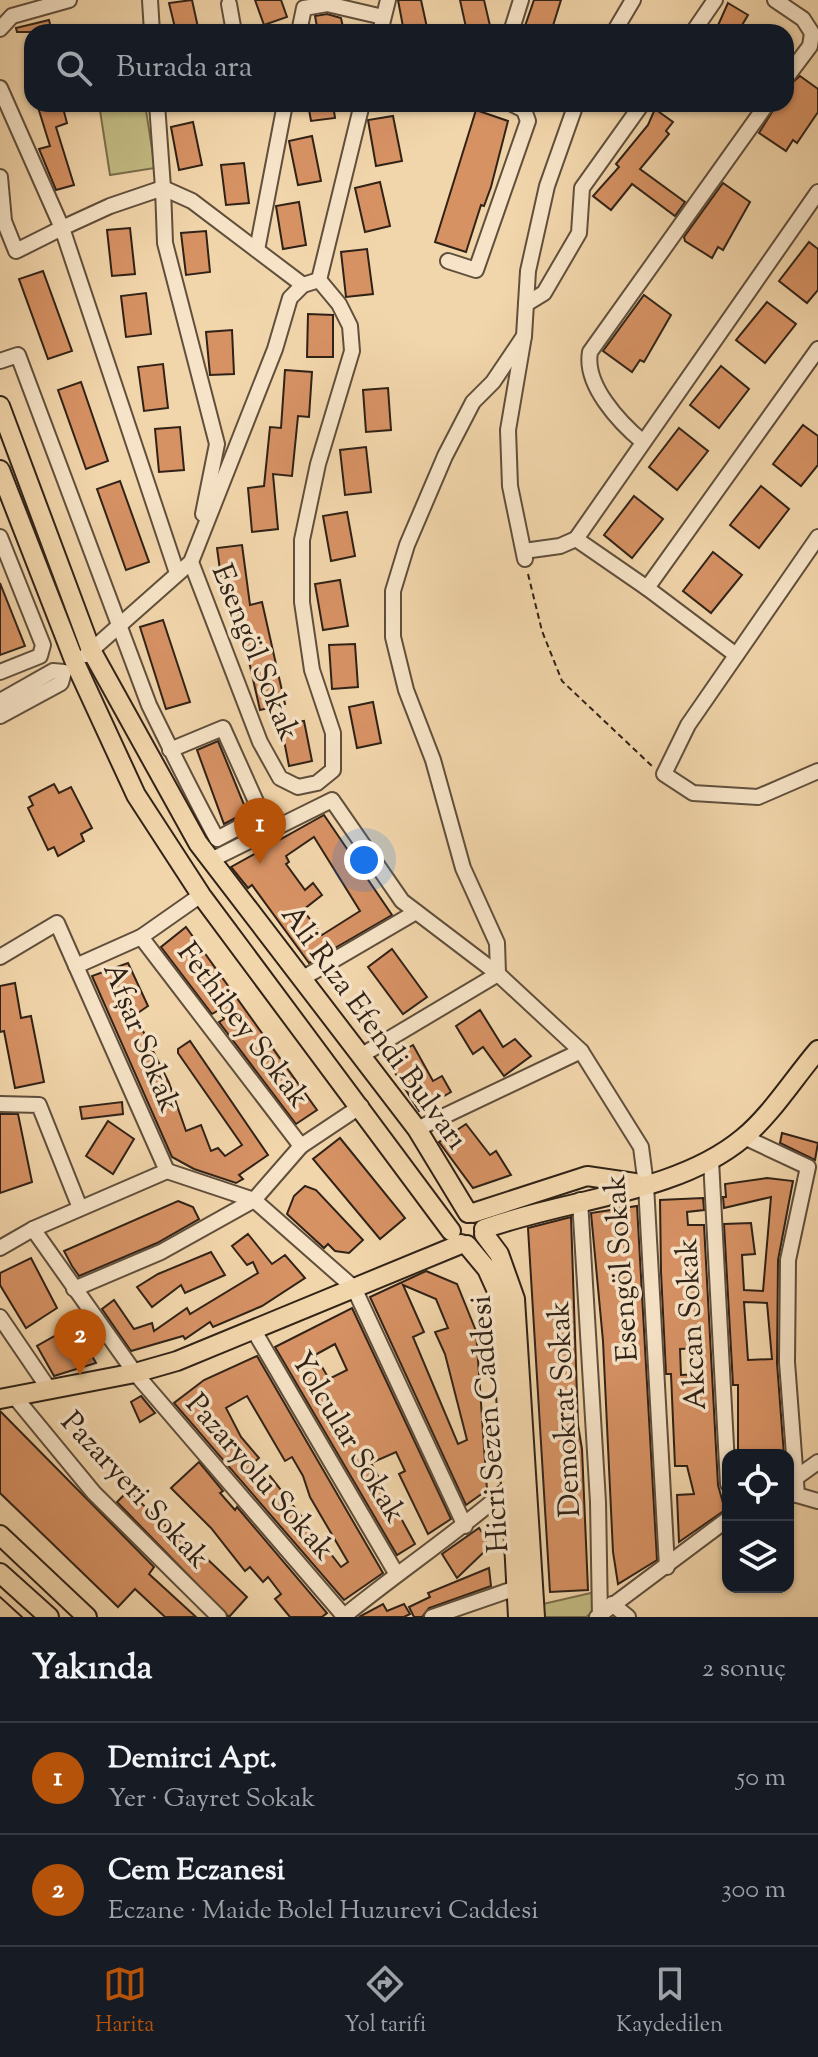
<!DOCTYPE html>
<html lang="tr">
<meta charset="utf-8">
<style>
:root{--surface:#171b24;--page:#242831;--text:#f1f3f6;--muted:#9ea1a6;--line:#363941;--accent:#b45309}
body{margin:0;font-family:"Sorts Mill Goudy",serif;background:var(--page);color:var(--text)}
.controls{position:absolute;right:24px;bottom:24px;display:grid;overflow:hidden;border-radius:16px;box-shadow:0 2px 6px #0004}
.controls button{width:72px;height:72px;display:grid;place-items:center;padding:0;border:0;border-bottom:2px solid var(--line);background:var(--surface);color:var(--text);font:40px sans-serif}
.you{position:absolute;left:364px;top:860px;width:28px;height:28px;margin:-20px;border:6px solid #fff;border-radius:50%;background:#1a73e8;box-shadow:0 0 0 12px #1a73e833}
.badge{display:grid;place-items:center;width:52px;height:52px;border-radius:50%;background:var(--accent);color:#fff;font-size:26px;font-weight:700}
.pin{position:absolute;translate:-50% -66px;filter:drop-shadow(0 2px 4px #0008)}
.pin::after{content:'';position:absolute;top:42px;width:28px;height:24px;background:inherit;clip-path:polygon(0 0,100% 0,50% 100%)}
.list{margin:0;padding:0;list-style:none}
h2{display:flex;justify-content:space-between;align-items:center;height:104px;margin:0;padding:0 32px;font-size:34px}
h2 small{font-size:26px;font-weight:400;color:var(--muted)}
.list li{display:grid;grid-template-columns:52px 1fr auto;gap:24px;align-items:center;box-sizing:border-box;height:112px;padding:0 32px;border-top:2px solid var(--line)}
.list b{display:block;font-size:30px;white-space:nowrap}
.list p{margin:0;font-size:26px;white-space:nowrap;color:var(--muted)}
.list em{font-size:26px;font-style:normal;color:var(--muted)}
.icon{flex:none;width:44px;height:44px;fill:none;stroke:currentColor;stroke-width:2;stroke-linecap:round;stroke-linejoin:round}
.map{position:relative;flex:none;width:818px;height:1617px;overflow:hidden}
.search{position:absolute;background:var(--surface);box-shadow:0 2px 6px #0004;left:24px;right:24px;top:24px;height:88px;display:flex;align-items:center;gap:20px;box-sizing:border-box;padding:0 28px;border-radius:24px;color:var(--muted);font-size:30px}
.sheet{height:328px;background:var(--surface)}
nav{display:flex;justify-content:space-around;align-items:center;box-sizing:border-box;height:112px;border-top:2px solid var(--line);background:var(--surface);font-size:22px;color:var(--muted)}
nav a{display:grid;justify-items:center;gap:4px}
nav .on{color:var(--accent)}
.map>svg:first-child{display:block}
.green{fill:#c3bc83;stroke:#7a6f4d;stroke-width:2}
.building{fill:#d79264;stroke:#302217;stroke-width:2;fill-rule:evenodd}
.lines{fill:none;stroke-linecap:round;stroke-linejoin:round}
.minor-casing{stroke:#604f3c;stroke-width:18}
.major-casing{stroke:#302217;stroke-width:22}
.path{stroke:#302217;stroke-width:2;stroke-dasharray:6 4;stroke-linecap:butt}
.minor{stroke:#f7e4c8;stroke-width:14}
.major{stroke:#f2d6ab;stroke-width:18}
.tram{stroke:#302217;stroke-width:2}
.labels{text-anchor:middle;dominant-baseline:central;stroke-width:7;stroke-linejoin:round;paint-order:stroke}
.street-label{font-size:30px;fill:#302217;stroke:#f7e4c8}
</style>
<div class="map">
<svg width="818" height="1617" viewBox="0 0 818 1617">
<rect width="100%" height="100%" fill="#f2d6ab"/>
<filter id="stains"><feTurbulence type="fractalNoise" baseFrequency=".0025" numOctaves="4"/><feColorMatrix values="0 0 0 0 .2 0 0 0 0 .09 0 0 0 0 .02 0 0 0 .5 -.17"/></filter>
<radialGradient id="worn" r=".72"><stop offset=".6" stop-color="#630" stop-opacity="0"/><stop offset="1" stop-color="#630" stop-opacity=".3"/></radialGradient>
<g class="green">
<path d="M99 104H145L155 168 110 175Z"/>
<path d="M595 1592V1610L586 1617H545L543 1604Z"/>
</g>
<g class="building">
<path d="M192 0 199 32H176L169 3Z"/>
<path d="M255 0H281L287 17 264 25Z"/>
<path d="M398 0H421L428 32H404Z"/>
<path d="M460 0H484L491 30 467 32Z"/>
<path d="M534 0H561L551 32 524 29Z"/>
<path d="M728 3 748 15 738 32H715Z"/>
<path d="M327 14 341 18 344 32H318L315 16Z"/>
<path d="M49 20 52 32H17L16 28Z"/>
<path d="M800 76 818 89V112L797 143 793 140 786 151 759 133 777 104H786V88Z"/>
<path d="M37 104H62L67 123 56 127 74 185 56 190 39 149 50 146Z"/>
<path d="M308 104H333L335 118 311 121Z"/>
<path d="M655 109 673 122 666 131 669 134 640 169 685 202 675 216 632 184 611 210 593 196 619 167 616 164 648 125Z"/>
<path d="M476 110 508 121 491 187 484 206 481 205 466 252 435 242Z"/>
<path d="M393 116 402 161 376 166 368 120Z"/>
<path d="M193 122 202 165 179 170 171 127Z"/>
<path d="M312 136 321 181 298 185 289 141Z"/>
<path d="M244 163 249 203 226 205 221 165Z"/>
<path d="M380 182 390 226 365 232 355 188Z"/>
<path d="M723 183 750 202 723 250 718 247 712 258 685 241 684 237Z"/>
<path d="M299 202 306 245 283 249 276 206Z"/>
<path d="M130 228 135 274 112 276 107 230Z"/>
<path d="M206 231 210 272 186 275 181 233Z"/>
<path d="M809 242 818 249V290L807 303 779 281Z"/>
<path d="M367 249 373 294 346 297 341 252Z"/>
<path d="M43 271 72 351 48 359 19 279Z"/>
<path d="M146 293 151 334 126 337 121 296Z"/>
<path d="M644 295 671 315 644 362 640 360 632 372 603 351Z"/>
<path d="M767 302 796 324 765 363 736 340Z"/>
<path d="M308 314 333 315V357H307Z"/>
<path d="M232 330 234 374 210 375 206 332Z"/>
<path d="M163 364 168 408 144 411 138 367Z"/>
<path d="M721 366 749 389 719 428 690 405Z"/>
<path d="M285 370 312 372 309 417 298 416 292 476 273 474 278 529 252 532 248 488 264 486 270 427 281 428Z"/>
<path d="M81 382 108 461 86 469 58 390Z"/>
<path d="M388 388 391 430 366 432 363 390Z"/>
<path d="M803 425 818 436V465L801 486 773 464Z"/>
<path d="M180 427 184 470 159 472 155 429Z"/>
<path d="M679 428 708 451 677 490 649 467Z"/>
<path d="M366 447 371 492 345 495 340 450Z"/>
<path d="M120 481 149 562 126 570 97 489Z"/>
<path d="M761 486 789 509 759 548 730 525Z"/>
<path d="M634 496 663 519 632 558 604 535Z"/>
<path d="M347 512 355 556 331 561 323 516Z"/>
<path d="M242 545 250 605 262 602 285 704 260 710 233 591 223 592 217 548Z"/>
<path d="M713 552 742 575 711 613 683 591Z"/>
<path d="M340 580 348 626 323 630 315 584Z"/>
<path d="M0 583 25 646 0 655Z"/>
<path d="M163 620 190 702 166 709 140 627Z"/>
<path d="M355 644 358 687 332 689 329 645Z"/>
<path d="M373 702 381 743 357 748 349 707Z"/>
<path d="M304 721 312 761 289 766 281 725Z"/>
<path d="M218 741 247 812 224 824 197 750Z"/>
<path d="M54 784 59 793 71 787 92 828 81 834 84 841 58 856 54 847 48 850 28 808 33 805 29 797Z"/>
<path d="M324 815 392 915 309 963 252 885 248 888 231 867ZM314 837 360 911 322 935 303 910 322 895 313 883 305 890 286 864 289 862 286 856Z"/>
<path d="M186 927 317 1110 296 1124 219 1022 224 1019 219 1010 212 1014 161 947Z"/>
<path d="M392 949 427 997 403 1014 368 967Z"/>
<path d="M128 963 148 1006 135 1015 169 1083 186 1131 201 1125 211 1151 218 1148 225 1156 242 1145 178 1053V1049L190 1041 268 1155 239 1175 243 1179 236 1183 194 1169 172 1157 92 976Z"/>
<path d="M15 983 21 1018 31 1016 44 1082 15 1088 4 1031 0 1032V986Z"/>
<path d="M480 1010 503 1047 515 1039 531 1056 504 1076 483 1047 473 1054 456 1026Z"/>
<path d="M413 1045 433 1081 442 1076 451 1092 419 1111 387 1060Z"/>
<path d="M122 1102 123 1114 82 1119 80 1107Z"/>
<path d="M0 1114H18L32 1182 0 1193Z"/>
<path d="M108 1121 134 1139 113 1174 86 1156Z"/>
<path d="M466 1124 490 1155 496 1151 511 1175 473 1188 439 1142Z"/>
<path d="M782 1133 818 1143 815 1160 780 1143Z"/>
<path d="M340 1138 405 1218 380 1239 313 1159Z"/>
<path d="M767 1178 793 1181 778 1260 777 1363 784 1455H738V1385H733L724 1224 751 1223 755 1254 742 1255 744 1290 763 1291 771 1197 724 1208 723 1197H726L725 1184ZM744 1302 767 1303 772 1359 748 1360Z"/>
<path d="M305 1186 316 1190 363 1240 349 1253 335 1251 328 1244 324 1248 287 1214 294 1196Z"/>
<path d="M703 1198 704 1210 687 1212 688 1225H704L718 1485 725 1510 679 1542 677 1495 694 1494 687 1466H675L671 1374H666L661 1272 660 1200ZM700 1348 701 1374 681 1375 680 1349Z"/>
<path d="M178 1201 193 1207 199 1219 157 1243 79 1276 72 1266 64 1251Z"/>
<path d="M637 1206 657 1560 618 1584 613 1552 603 1341 591 1213Z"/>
<path d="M571 1217 578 1425 582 1449 588 1590 550 1592 528 1228Z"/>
<path d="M248 1234 272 1264 285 1255 305 1278 262 1306 213 1327 210 1322 185 1339 183 1336 131 1351 102 1309 114 1300 134 1329 152 1323 154 1331 187 1308 190 1314 258 1273 253 1262 247 1265 232 1246Z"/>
<path d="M211 1252 225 1275 185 1293 181 1285 152 1307 137 1287 158 1274Z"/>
<path d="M31 1258 57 1308 26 1328 0 1285V1273Z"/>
<path d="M426 1271 457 1284 476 1331 487 1490 466 1505 370 1297ZM403 1285 436 1299 448 1328 435 1332 445 1354 467 1440 458 1444 413 1337 424 1332Z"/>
<path d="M352 1308 451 1519 428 1534 399 1474 405 1471 396 1452 371 1463 415 1544 397 1555 275 1347ZM335 1344 347 1370 329 1379 315 1355Z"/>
<path d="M74 1325 96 1363 54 1376 37 1346Z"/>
<path d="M257 1356 383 1573 344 1600 174 1403 204 1380ZM247 1396 285 1461 292 1457 303 1476 310 1497 348 1562 341 1567 270 1476 266 1480 252 1464 259 1458 241 1437 226 1408Z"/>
<path d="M141 1396 155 1413 140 1422 131 1402Z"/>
<path d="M0 1411 154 1567 149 1574 196 1617H165L135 1589 118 1607 0 1493Z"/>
<path d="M199 1462 223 1491 220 1493 235 1510 237 1507 327 1613 322 1617H290L275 1599 281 1594 268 1577 263 1582 250 1567 245 1571 211 1528 171 1488Z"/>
<path d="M128 1491 176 1535 179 1532 247 1597 229 1617 117 1502Z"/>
<path d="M479 1528 486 1538V1550L457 1578 442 1554Z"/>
<path d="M489 1568 491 1586 429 1608 422 1617H414L409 1607 430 1597 428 1593Z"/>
<path d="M383 1604 387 1611 404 1604 410 1614 404 1617H359Z"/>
</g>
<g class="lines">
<defs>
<g id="minor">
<path d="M150 0 152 32"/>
<path d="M775 0 803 19 812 33 810 46 786 78"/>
<path d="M229 4 234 32"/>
<path d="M0 29 12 16 69 0"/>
<path d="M299 32 304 8 327 4 383 17"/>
<path d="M380 32 388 0"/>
<path d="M511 32 521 0"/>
<path d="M614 32 633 0"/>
<path d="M693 32 715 0"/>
<path d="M0 88 62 228 16 251 4 221 0 177"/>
<path d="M157 104 163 188 192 201 303 285"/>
<path d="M257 250 285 104"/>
<path d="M448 261 476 270 528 121 524 110 512 104"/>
<path d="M319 280 362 104"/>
<path d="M526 304 544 293 579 233 582 188 642 104"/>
<path d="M0 361 18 355 149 705C171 750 193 795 217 839L262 815 223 728 170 750"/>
<path d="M643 442C620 423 584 385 590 352L767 104"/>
<path d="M0 537 43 645 40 656 0 672"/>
<path d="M818 537 688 725 664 774 693 793 758 797 818 771"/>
<path d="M524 551 560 546 576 539"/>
<path d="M525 559 510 486 508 430 524 336 528 271 547 186 576 104"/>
<path d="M177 573 62 228 110 206 163 188 165 243 217 444 203 514"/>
<path d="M647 588 576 539 818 192"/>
<path d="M86 655 191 562 260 742 280 778 298 787 317 783 333 770V733L312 670 302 602V540L318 464 352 351 350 326 339 304 319 280 303 285 290 298 275 349 191 562"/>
<path d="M736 655 647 588 818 349"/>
<path d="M0 701 53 671 64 672 61 683 0 716"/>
<path d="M213 859 332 800 402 901 498 974 581 1051 641 1147 646 1185 667 1567"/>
<path d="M141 937 301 1146"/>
<path d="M0 957 57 923 76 966"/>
<path d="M303 978 416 912"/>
<path d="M362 1055 498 974 497 943 463 868 433 760 406 690 393 637V591L407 545 445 456 473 402 493 382 524 336"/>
<path d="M0 1104 39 1105 80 1208"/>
<path d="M417 1129 581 1051"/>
<path d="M744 1137 808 1167 788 1260 787 1362 797 1495"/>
<path d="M711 1160 728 1484"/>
<path d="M167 1171 254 1200 354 1288 465 1526"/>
<path d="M167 1171 76 966 141 937 201 895"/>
<path d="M580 1200 598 1502 600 1617"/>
<path d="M33 1229 135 1373 344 1616"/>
<path d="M0 1248 33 1229 167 1171"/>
<path d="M74 1289 161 1252 254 1200 301 1146 361 1106"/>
<path d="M0 1317 49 1389"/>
<path d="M253 1329 396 1573"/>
<path d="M14 1396 94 1493 219 1617"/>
<path d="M797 1477 818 1462"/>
<path d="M797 1495 818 1501"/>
<path d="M612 1604 628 1617"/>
<path d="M343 1617C398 1572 457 1533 511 1486"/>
<path d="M432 1617 516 1588"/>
<path d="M597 1617 728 1519"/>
</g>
<g id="major">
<path d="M0 406 91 650 198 843 417 1129 468 1213"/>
<path d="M0 470 76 665 136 795 201 895 451 1231"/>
<path d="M473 1213 587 1176 635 1183"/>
<path d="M484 1229C565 1199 676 1194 743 1138 771 1115 794 1078 818 1050"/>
<path d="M484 1234 499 1254 515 1299 535 1617"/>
<path d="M467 1245 487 1269 501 1300 518 1617"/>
<path d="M0 1399 135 1373 177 1361 461 1244"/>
<path d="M0 1535 87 1617"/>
<path d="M0 1573 49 1617"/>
</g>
</defs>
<use href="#minor" class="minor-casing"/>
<use href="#major" class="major-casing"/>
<path class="path" d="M528 574 542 631 562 681 653 767"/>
<use href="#minor" class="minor"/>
<use href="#major" class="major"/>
<path class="tram" d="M0 1597 22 1617"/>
</g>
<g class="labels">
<g class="street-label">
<text transform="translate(254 653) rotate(68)">Esengöl Sokak</text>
<text transform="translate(242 1026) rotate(53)">Fethibey Sokak</text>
<text transform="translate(373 1028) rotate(54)">Ali Rıza Efendi Bulvarı</text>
<text transform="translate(140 1038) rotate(68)">Afşar Sokak</text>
<text transform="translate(623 1268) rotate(-94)">Esengöl Sokak</text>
<text transform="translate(693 1324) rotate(-93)">Akcan Sokak</text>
<text transform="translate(566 1409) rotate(-93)">Demokrat Sokak</text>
<text transform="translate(491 1424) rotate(-94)">Hicri Sezen Caddesi</text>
<text transform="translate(347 1438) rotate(59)">Yolcular Sokak</text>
<text transform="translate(259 1478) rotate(49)">Pazaryolu Sokak</text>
<text transform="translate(134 1491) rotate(47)">Pazaryeri Sokak</text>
</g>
</g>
<rect width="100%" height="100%" filter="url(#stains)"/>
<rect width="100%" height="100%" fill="url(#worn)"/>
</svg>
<div class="controls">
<button><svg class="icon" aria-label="locate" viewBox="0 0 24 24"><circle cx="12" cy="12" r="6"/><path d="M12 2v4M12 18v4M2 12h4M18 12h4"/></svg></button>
<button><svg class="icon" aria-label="layers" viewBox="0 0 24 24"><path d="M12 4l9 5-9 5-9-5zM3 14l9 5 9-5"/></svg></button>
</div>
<div class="you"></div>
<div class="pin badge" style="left:260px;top:864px">1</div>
<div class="pin badge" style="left:80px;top:1375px">2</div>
<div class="search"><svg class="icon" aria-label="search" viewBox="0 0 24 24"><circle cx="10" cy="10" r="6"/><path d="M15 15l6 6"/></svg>Burada ara</div>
</div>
<section class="sheet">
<h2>Yakında<small>2 sonuç</small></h2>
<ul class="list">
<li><span class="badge">1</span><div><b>Demirci Apt.</b><p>Yer · Gayret Sokak</p></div><em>50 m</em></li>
<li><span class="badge">2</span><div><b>Cem Eczanesi</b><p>Eczane · Maide Bolel Huzurevi Caddesi</p></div><em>300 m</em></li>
</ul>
</section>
<nav>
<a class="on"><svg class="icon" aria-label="map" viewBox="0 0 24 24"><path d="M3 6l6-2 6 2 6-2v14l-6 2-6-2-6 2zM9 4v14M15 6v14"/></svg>Harita</a>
<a><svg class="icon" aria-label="directions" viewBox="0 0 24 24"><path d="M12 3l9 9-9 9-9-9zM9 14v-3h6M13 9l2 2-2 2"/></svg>Yol tarifi</a>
<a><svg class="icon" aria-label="saved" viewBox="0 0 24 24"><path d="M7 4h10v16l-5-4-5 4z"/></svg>Kaydedilen</a>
</nav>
